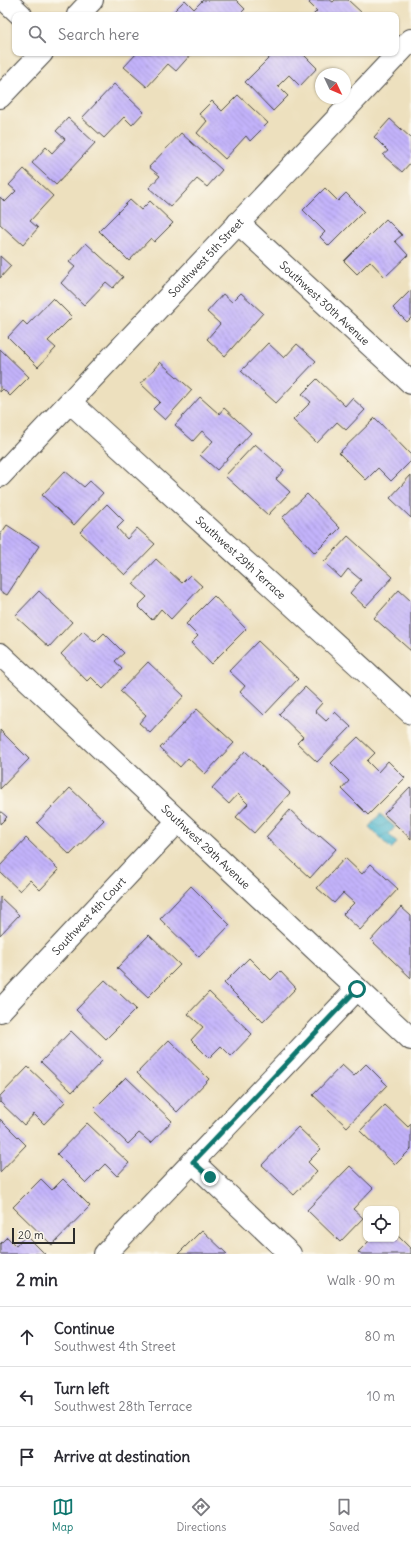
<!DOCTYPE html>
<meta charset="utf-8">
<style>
:root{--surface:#fff;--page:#f7f7f7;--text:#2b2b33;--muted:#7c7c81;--line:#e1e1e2;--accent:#0f766e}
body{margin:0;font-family:Delius,sans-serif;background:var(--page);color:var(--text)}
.controls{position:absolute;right:12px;bottom:12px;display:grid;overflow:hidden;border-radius:8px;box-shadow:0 1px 3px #0004}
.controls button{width:36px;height:36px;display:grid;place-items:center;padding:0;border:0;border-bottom:1px solid var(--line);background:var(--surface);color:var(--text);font:20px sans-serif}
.compass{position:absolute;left:315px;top:68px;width:36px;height:36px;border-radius:50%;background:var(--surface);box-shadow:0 1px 3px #0004;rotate:134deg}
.scale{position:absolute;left:12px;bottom:10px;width:63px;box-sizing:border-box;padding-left:4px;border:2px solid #2b2b2b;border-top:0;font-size:11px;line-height:14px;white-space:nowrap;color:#2b2b2b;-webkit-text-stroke:3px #fbf7ec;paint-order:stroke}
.stop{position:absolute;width:12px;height:12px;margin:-9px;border:3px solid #0f766e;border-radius:50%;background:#fff}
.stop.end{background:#0f766e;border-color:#fff;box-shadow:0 1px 4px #0008}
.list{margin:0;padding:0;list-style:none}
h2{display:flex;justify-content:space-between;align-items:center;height:52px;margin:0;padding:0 16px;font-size:17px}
h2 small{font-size:13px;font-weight:400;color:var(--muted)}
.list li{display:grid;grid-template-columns:26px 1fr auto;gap:12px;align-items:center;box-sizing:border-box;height:60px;padding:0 16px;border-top:1px solid var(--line)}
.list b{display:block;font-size:15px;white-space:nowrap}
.list p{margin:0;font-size:13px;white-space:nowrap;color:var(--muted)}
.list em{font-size:13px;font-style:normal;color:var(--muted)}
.icon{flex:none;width:22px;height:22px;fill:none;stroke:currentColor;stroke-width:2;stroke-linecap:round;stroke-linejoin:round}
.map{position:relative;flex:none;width:411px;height:1254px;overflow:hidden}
.search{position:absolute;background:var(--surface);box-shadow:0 1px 3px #0004;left:12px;right:12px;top:12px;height:44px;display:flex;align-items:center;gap:10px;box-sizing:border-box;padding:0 14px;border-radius:8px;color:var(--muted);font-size:15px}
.sheet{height:232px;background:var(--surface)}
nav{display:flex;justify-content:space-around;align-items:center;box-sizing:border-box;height:56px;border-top:1px solid var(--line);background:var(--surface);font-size:11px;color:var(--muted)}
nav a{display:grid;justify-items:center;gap:2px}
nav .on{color:var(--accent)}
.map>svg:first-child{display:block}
.water{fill:url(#water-waves);stroke:#3e717c}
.building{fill:url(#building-back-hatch)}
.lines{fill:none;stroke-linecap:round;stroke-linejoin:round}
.minor-casing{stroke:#484641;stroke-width:24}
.minor{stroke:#fff;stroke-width:22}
.route{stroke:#0f766e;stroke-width:5}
.labels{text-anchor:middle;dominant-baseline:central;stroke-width:3;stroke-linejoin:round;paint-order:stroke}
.street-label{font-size:11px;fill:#2b2b2b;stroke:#fbf7ec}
</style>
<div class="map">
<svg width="411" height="1254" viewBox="0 0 411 1254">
<defs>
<pattern id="water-waves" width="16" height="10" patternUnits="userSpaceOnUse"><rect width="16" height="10" fill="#50b7ce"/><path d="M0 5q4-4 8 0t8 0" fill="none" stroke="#4395a7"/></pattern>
<pattern id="building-back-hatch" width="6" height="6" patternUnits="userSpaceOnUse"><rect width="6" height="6" fill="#c3b3fb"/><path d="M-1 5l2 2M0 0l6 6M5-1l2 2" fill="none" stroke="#9f92cb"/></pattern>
</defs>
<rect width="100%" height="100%" fill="#fbf7ec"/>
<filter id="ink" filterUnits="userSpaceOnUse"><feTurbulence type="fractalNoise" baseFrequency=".025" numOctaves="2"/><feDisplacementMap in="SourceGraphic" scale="8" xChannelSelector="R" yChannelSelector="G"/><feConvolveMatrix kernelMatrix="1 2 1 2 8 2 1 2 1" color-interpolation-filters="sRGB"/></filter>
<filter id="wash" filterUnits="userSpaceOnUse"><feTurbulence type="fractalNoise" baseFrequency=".012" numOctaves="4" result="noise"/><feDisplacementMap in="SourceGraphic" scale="16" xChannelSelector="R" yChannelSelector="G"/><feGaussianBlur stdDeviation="0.9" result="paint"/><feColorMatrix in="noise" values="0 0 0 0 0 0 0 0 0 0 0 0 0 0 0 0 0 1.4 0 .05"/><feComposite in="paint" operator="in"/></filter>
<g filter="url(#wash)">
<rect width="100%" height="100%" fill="#ede0be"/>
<path class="water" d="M380 814 395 827 389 834 397 843 391 849 369 827Z"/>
<g id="blocks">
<g class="building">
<path d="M185 0 194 9 203 0H236L245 9 239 15H170Z"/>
<path d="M312 0H330L333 2 335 0H348L362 13 360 15H313L317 11 309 3Z"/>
<path d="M137 53H192L176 71 168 64 147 87 124 67Z"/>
<path d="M274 53H302L317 68 300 86 289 75 278 86 288 96 273 111 245 82Z"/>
<path d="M114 84 144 112 132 125 124 117 104 138 82 118Z"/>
<path d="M238 95 268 123 250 141 246 136 225 159 197 133 207 121 199 114 212 101 222 111Z"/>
<path d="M68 118 95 143 56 185 32 163 46 147 52 153 65 139 56 131Z"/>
<path d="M390 119 411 138V162L402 172 383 155 388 151 374 137Z"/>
<path d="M181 133 222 170 207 187 197 179 171 207 149 188 160 176 149 167Z"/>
<path d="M24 169 53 196 30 221 38 228 23 245 0 224V197L5 202 16 191 9 185Z"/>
<path d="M325 188 338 201 346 193 364 211 329 246 320 237 325 232 303 210Z"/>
<path d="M130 200 141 210 150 201 173 223 154 242 151 238 129 261 99 231Z"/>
<path d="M386 219 402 235 395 241 408 255 385 277 370 261 357 274 344 261Z"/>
<path d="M86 243 123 277 113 288 106 282 84 305 61 283 75 267 69 262Z"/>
<path d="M0 256 11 266 0 278Z"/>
<path d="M411 290V318L407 322 393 308Z"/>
<path d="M241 293 263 313 225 356 207 339 220 324 207 312 223 294 232 302Z"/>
<path d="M53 298 72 317 48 341 56 348 38 367 8 337 23 321 27 325Z"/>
<path d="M268 343 284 358 297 344 316 361 276 403 241 371Z"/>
<path d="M0 349 29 377 10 396 3 389 0 392Z"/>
<path d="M160 362 192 390 165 420 153 409 160 402 141 384Z"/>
<path d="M317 379 345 406 352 398 365 410 346 430 337 422 317 443 293 420 311 402 302 394Z"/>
<path d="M200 397 219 414 224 408 251 433 217 470 200 455 213 441 202 431 193 441 175 425Z"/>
<path d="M375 418 411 455V461L391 481 378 468 366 480 339 453Z"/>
<path d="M255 444 284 470 276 479 290 492 268 515 225 476Z"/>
<path d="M65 471 84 487 90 481 103 493 74 525 42 495Z"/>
<path d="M411 475V518L390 498Z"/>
<path d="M307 494 340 528 315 553 282 518Z"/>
<path d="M107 504 124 521 117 528 127 539 137 528 155 544 125 575 80 532Z"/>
<path d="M7 525 39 546 7 595 0 591V535Z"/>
<path d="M348 536 393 577 365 607 350 593 361 580 348 569 341 578 324 562Z"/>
<path d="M156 559 182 583 190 575 202 586 171 619 161 609 152 620 138 606 147 597 133 584Z"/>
<path d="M399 590 411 601V651L374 618Z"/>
<path d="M39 591 72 622 49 647 15 616Z"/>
<path d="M214 596 246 629 211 664 191 643 198 636 186 624Z"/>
<path d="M83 631 95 642 104 633 124 653 115 661 122 669 103 689 91 677 87 681 61 654Z"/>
<path d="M258 641 298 679 264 715 240 692 245 686 229 671Z"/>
<path d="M148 662 184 696 150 733 139 723 146 715 120 691Z"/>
<path d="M305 687 322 703 315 711 326 721 335 712 351 727 317 762 297 743 303 737 279 714Z"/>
<path d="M197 709 234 743 205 774 188 758 180 767 160 748Z"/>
<path d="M0 730 29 759 0 789Z"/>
<path d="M358 737 375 753 367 761 378 772 388 761 405 778 368 815 342 789 349 781 331 763Z"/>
<path d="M245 751 290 793 254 833 236 817 248 804 238 794 229 804 212 788Z"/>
<path d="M410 787 411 788V839L384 814Z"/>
<path d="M70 788 104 820 70 855 37 823Z"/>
<path d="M290 810 319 837 320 835 336 849 310 878 266 837Z"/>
<path d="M0 811 7 817 0 824Z"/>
<path d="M26 838 59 870 40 890 30 880 20 891 0 872V866Z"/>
<path d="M345 858 362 874 371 864 398 889 360 930 343 914 354 903 343 893 334 903 317 888Z"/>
<path d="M191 886 230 925 199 957 160 919Z"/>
<path d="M0 897 19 915 0 935Z"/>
<path d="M401 907 411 916V978L371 940Z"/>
<path d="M149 935 180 965 148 997 117 968Z"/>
<path d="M249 958 271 980 280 971 296 988 263 1022 224 983Z"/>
<path d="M105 980 136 1009 106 1039 76 1010Z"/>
<path d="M209 992 252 1034 231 1056 221 1046 209 1058 191 1040 203 1027 188 1014Z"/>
<path d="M71 1031 102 1061 72 1092 41 1062Z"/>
<path d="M169 1040 209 1079 177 1112 137 1073Z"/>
<path d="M366 1064 387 1085 347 1127 313 1095 342 1065 354 1076Z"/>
<path d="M28 1067 65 1102 44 1124 34 1114 24 1125 0 1102V1096Z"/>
<path d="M126 1077 172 1121 151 1143 139 1133 128 1144 93 1110Z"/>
<path d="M385 1105 408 1127 411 1124V1149L395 1165 360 1131Z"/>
<path d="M0 1119 26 1145 0 1172Z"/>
<path d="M87 1123 129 1163 117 1176 105 1164 86 1183 57 1154Z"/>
<path d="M298 1127 321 1149 308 1162 317 1171 294 1195 262 1165Z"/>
<path d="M350 1166 373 1188 353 1209 363 1218 340 1242 307 1210Z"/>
<path d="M41 1179 52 1190 63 1179 90 1206 52 1245 13 1207Z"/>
<path d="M202 1230 227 1254H178Z"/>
<path d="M396 1234 411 1249V1254H360L358 1252 371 1239H396Z"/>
<path d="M26 1235 45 1254H0V1244L7 1237 16 1246Z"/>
</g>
</g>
</g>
<g filter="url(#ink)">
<use href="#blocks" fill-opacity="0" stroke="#484641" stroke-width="1"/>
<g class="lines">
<defs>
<g id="minor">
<path d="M5 0 21 15"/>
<path d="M78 15 92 0"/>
<path d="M0 97 42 53"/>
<path id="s1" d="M238 223 411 383"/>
<path id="s2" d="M70 402 411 713"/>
<path id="s3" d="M0 476 411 40"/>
<path id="s4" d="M0 654 411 1039"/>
<path id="s5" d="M0 1011 178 821"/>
<path d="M193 1162 290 1254"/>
<path d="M105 1254 357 989"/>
</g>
</defs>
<use href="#minor" class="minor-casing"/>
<use href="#minor" class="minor"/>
</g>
</g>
<g class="lines" filter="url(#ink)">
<path class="route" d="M210 1177 193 1162 357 989"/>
</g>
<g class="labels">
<g class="street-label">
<text stroke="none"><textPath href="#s3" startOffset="300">Southwest 5th Street</textPath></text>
<text stroke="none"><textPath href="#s1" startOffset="118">Southwest 30th Avenue</textPath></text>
<text stroke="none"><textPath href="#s2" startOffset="231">Southwest 29th Terrace</textPath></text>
<text stroke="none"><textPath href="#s4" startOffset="282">Southwest 29th Avenue</textPath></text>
<text stroke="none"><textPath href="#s5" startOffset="130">Southwest 4th Court</textPath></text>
</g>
</g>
</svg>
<div class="controls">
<button><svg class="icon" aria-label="locate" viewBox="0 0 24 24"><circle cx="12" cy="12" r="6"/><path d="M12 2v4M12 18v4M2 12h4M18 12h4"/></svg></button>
</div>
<svg class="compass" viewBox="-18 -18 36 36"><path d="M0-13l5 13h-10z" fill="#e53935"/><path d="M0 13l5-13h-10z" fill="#7c7c81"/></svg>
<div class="scale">20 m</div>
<div class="stop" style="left:357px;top:989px"></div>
<div class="stop end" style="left:210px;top:1177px"></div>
<div class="search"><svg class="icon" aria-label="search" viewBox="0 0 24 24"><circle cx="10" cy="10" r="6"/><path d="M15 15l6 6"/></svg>Search here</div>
</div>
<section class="sheet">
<h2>2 min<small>Walk · 90 m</small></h2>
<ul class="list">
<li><svg class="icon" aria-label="ahead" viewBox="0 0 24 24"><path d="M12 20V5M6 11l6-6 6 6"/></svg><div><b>Continue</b><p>Southwest 4th Street</p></div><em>80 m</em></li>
<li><svg class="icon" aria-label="left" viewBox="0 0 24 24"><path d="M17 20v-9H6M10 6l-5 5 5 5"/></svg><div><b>Turn left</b><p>Southwest 28th Terrace</p></div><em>10 m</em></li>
<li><svg class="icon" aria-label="arrive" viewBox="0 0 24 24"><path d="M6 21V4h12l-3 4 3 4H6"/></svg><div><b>Arrive at destination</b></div></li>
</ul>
</section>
<nav>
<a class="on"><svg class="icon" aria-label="map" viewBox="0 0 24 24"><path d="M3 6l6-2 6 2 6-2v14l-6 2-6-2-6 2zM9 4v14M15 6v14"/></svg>Map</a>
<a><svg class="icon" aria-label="directions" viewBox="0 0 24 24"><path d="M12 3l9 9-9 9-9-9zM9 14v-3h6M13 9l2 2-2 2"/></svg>Directions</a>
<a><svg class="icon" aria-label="saved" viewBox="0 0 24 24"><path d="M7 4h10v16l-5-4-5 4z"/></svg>Saved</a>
</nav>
